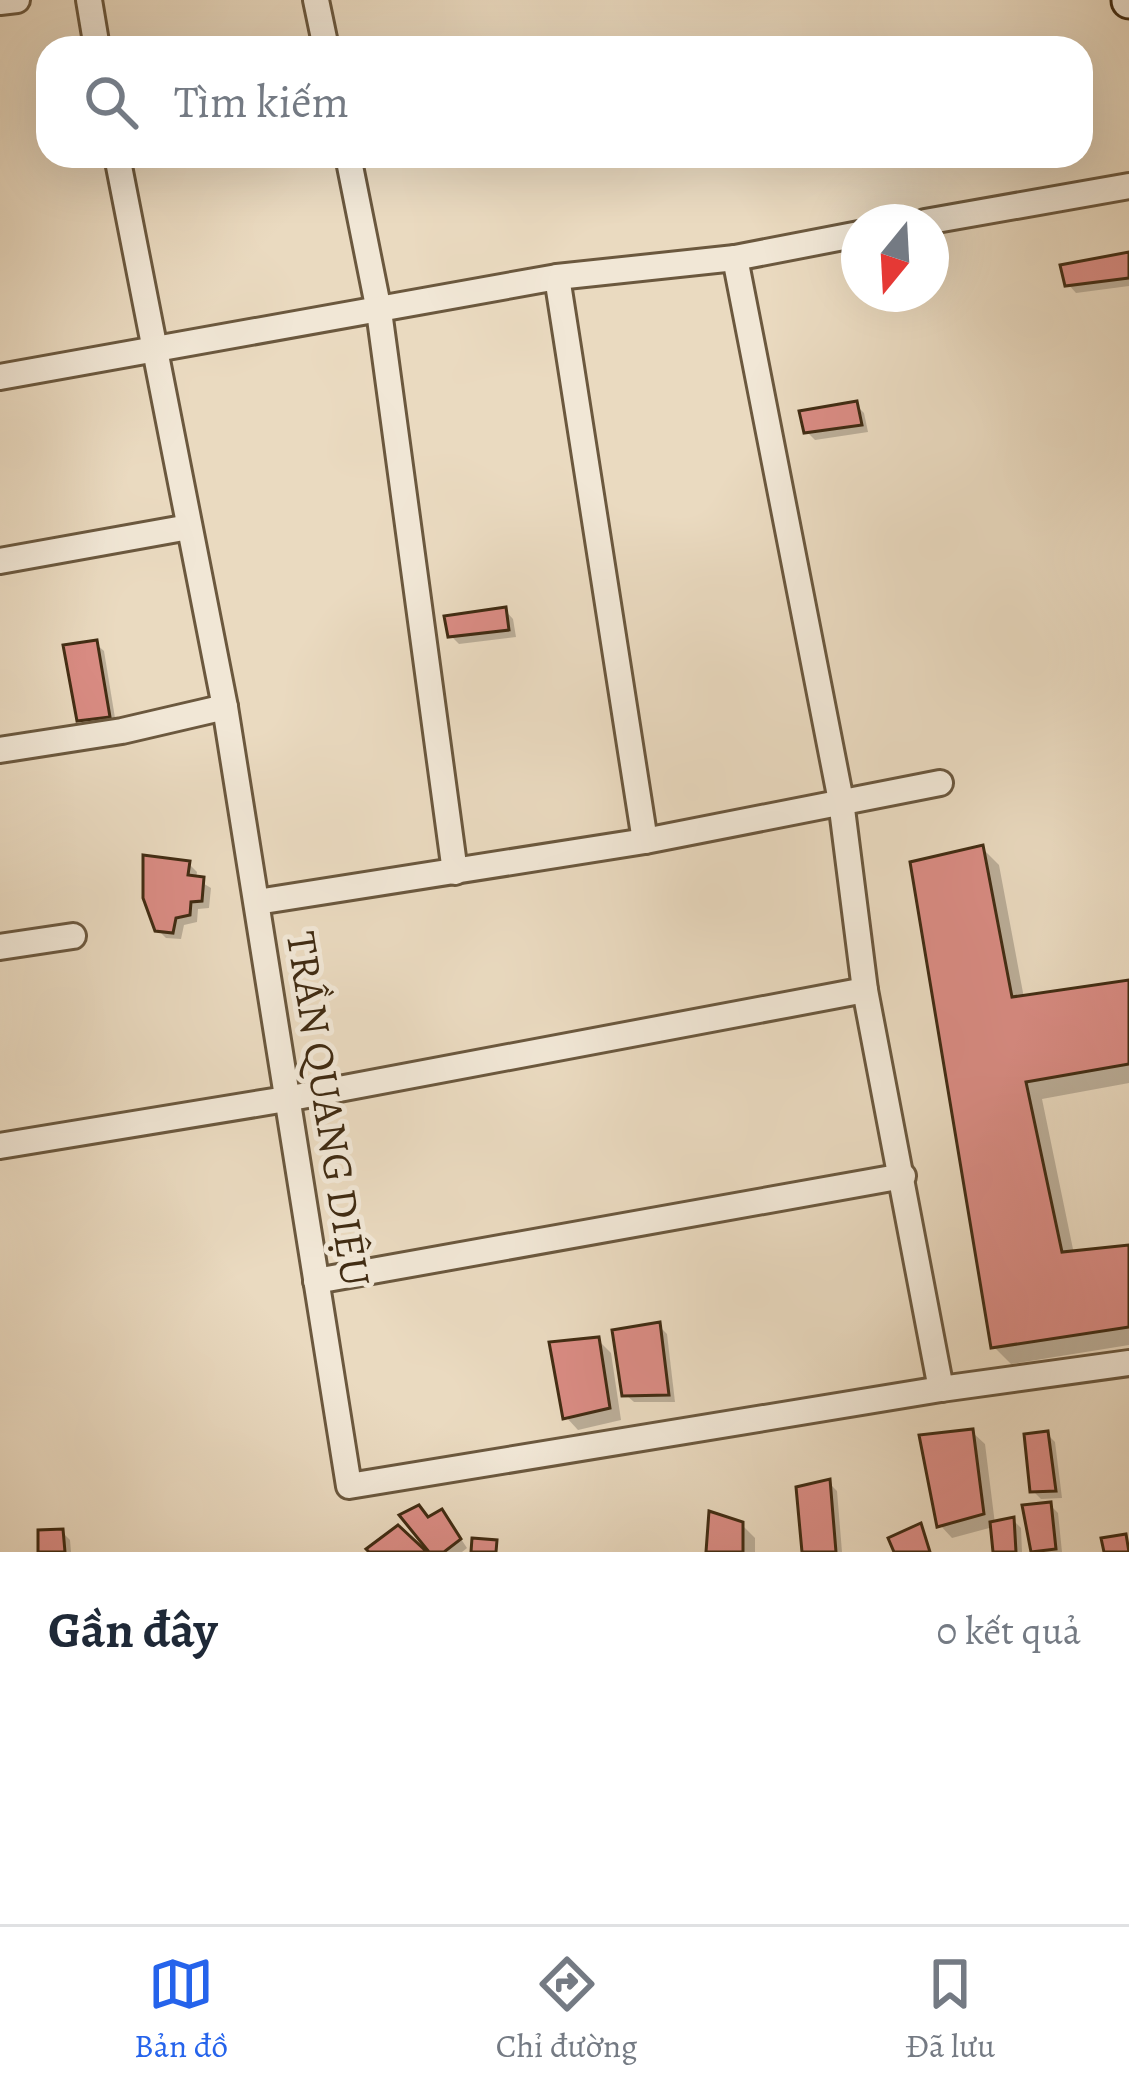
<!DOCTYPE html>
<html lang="vi">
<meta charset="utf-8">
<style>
:root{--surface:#fff;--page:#f2f2f3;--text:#1f2937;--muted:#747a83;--line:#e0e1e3;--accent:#2563eb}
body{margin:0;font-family:Alegreya,serif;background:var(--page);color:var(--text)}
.compass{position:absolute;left:841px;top:204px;width:108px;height:108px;border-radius:50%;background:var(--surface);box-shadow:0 12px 48px #0002;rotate:198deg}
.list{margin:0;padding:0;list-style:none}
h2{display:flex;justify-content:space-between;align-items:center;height:156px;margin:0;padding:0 48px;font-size:51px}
h2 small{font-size:39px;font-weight:400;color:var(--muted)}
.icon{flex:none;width:66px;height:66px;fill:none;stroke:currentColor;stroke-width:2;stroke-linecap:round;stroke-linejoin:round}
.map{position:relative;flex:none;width:1129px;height:1552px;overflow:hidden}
.search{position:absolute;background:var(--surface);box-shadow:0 12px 48px #0002;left:36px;right:36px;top:36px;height:132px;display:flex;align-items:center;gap:30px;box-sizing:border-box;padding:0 42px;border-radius:36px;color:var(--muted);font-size:45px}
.sheet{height:372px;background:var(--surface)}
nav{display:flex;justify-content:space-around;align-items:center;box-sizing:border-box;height:168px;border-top:3px solid var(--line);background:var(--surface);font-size:33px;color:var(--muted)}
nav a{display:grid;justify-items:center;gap:6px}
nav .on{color:var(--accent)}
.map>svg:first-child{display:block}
.shadow{fill:#0003}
.building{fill:#da8c84;stroke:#412c13;stroke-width:3}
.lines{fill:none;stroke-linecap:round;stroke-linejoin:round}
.street-casing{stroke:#6b583e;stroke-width:30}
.secondary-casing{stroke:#412c13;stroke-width:39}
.street{stroke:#f1e7d6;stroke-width:24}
.secondary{stroke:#f1e7d6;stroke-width:33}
.labels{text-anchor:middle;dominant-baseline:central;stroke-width:10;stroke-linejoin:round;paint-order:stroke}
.street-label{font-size:42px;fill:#412c13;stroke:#f1e7d6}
</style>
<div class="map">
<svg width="1129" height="1552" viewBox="0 0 1129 1552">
<rect width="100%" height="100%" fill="#eadac0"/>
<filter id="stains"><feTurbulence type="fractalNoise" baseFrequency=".00167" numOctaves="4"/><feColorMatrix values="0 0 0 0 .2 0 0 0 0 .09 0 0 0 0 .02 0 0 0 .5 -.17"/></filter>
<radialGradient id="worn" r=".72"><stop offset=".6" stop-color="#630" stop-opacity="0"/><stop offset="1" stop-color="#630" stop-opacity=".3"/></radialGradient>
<g class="shadow">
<path d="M1129 255V286L1076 293 1068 284Z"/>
<path d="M856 405 864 413 868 432 815 440 807 432Z"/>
<path d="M505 610 513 619 516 637 459 644 451 636Z"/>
<path d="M95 643 104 651 116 724 88 728 80 720Z"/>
<path d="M982 848 999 865 1024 998 1129 983V1083L1042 1099 1074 1254 1129 1248V1345L1011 1364 994 1347Z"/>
<path d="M189 864 197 872 196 879 211 888 209 908 198 909 197 922 184 925 181 939 166 938 157 929Z"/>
<path d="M659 1326 667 1334 675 1402H634L625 1394Z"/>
<path d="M598 1340 611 1353 621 1420 578 1430 566 1417Z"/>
<path d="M972 1432 985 1444 995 1524 1013 1520 1021 1528 1022 1552H996L993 1527 952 1538 940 1525Z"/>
<path d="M1047 1434 1055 1442 1062 1498 1041 1499 1033 1491Z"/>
<path d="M829 1483 837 1491 842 1552H805Z"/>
<path d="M1050 1505 1058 1513 1062 1552H1035L1025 1508Z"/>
<path d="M449 1521 467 1548 462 1552H433Z"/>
<path d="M742 1525 755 1538V1552H709Z"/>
<path d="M62 1532 70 1540 71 1552H41Z"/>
</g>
<g class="building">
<path d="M1129 252V278L1065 286 1060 265Z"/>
<path d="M857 401 862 425 804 433 799 411Z"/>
<path d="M506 607 509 630 448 637 444 616Z"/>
<path d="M97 640 110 717 77 721 63 645Z"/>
<path d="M983 845 1012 997 1129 980V1064L1026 1082 1062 1252 1129 1245V1327L991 1348 910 862Z"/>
<path d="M143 855 190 861 188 875 204 877 202 901 191 902 190 915 176 918 173 933 155 931 143 898Z"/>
<path d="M660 1322 669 1395 622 1396 612 1330Z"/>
<path d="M599 1337 610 1408 563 1419 549 1342Z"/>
<path d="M973 1429 984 1514 937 1527 919 1435Z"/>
<path d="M1048 1431 1056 1491 1030 1492 1024 1434Z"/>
<path d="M830 1479 836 1552H802L796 1487Z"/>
<path d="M1051 1502 1056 1549 1031 1552 1022 1505Z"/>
<path d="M419 1505 428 1517 442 1509 461 1539 444 1552H429L399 1515Z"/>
<path d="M709 1511 743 1522V1552H706Z"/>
<path d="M1014 1517 1016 1552H993L990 1522Z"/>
<path d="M921 1523 930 1552H894L888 1538Z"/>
<path d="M398 1525 427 1552H369L366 1549Z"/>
<path d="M63 1529 65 1552H38V1530Z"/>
<path d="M1126 1534 1129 1552H1104L1101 1538Z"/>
<path d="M472 1538 497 1540 496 1552H471Z"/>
</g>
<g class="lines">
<defs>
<g id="street">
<path d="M89 0 97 48"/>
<path d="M316 0 326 48"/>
<path d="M0 2 17 0"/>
<path d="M117 156 225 707 349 1486 941 1389 1129 1363"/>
<path d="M348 156 379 311 455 872"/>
<path d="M925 222 1129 186"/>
<path d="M735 258 841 801 865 990 941 1389"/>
<path d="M557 277 645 841"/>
<path d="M0 377 557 277 735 258 859 234"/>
<path d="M0 561 189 527"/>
<path d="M0 750 122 731 225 707"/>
<path d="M257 902 645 841 940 783"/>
<path d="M0 947 73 936"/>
<path d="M0 1146 286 1099 865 990"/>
<path d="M316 1281 903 1176"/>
</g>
<path id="secondary" d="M1129 0V1"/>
</defs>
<use href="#street" class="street-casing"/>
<use href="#secondary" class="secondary-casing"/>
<use href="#street" class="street"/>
<use href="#secondary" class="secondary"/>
</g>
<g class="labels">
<g class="street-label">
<text transform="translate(329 1109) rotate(81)">TRẦN QUANG DIỆU</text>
</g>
</g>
<rect width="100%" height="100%" filter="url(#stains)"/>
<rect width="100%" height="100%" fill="url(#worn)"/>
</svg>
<svg class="compass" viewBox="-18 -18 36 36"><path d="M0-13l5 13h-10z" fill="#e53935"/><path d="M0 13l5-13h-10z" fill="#747a83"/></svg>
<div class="search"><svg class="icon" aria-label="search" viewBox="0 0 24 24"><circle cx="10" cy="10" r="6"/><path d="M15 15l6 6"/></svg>Tìm kiếm</div>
</div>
<section class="sheet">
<h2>Gần đây<small>0 kết quả</small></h2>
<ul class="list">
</ul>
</section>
<nav>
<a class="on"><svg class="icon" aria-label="map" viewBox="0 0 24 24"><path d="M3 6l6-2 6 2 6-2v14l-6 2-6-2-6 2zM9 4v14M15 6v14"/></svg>Bản đồ</a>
<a><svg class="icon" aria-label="directions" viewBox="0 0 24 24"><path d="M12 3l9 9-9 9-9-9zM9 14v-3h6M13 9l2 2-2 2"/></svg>Chỉ đường</a>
<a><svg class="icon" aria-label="saved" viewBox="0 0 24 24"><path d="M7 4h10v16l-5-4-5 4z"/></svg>Đã lưu</a>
</nav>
